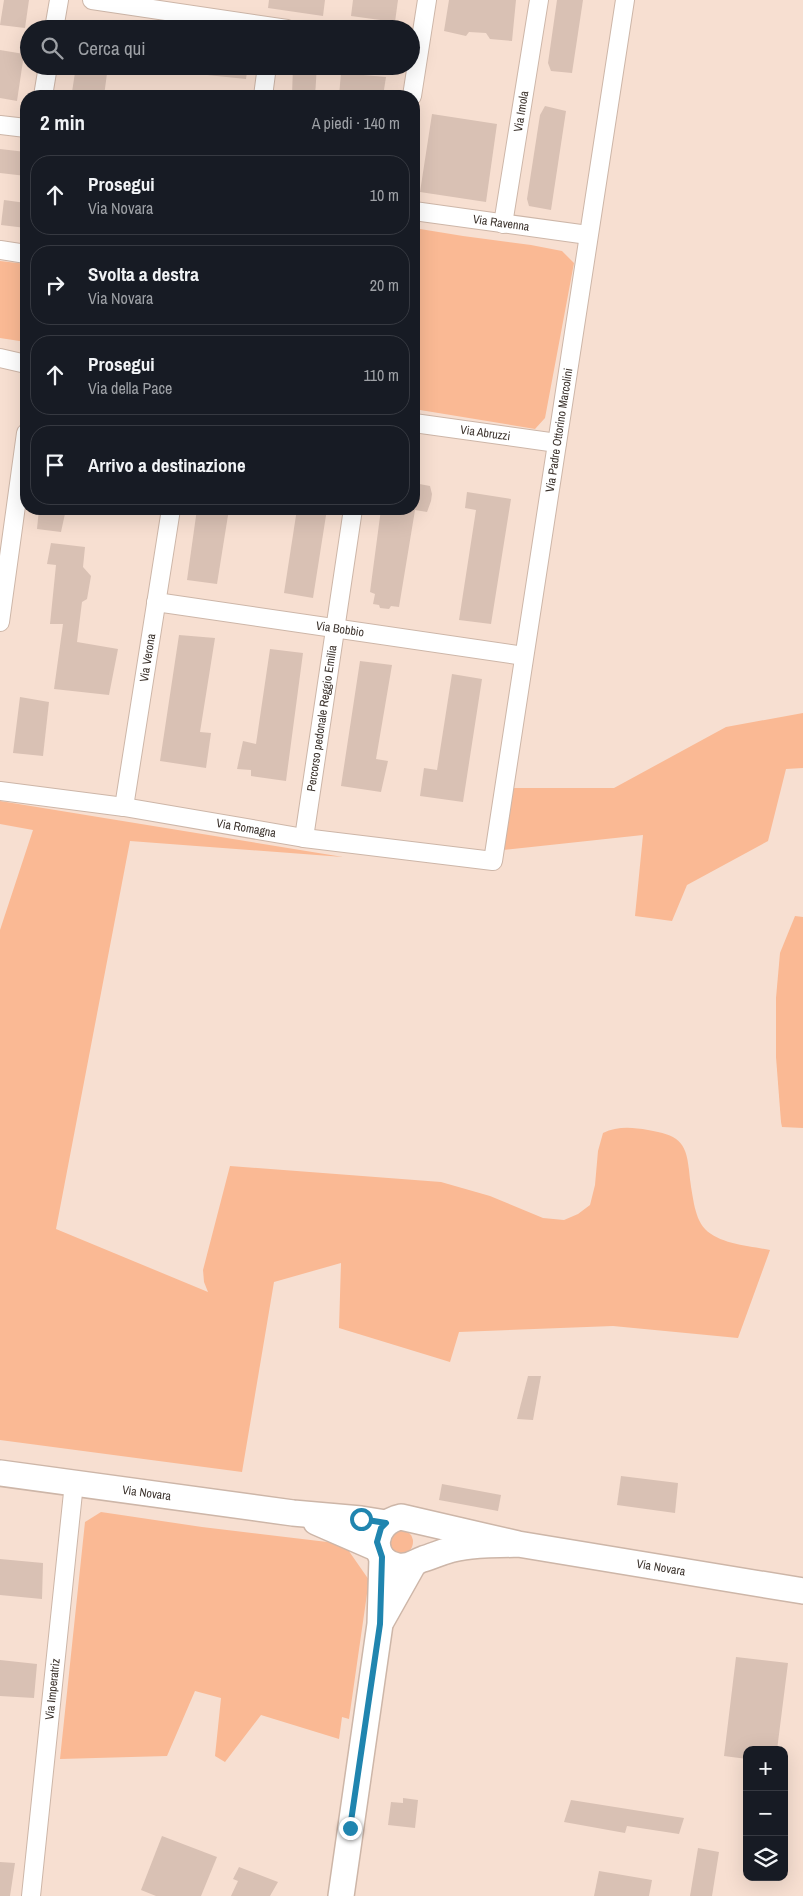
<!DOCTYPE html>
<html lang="it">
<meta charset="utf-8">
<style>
:root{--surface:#171b24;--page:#242831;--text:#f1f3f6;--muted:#9ea1a6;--line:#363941}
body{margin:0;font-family:"Archivo Narrow",sans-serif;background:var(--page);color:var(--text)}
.controls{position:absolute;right:15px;bottom:15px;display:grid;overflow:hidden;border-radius:10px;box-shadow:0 5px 20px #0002}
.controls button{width:45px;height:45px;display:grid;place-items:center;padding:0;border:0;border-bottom:1px solid var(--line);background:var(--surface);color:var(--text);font:25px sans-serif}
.stop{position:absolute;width:15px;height:15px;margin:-11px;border:4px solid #2085af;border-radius:50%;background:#fff}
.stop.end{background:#2085af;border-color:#fff;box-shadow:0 1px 5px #0008}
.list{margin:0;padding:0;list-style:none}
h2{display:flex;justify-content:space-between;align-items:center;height:65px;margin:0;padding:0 20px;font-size:21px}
h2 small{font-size:16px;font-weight:400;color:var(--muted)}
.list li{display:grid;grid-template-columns:32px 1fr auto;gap:15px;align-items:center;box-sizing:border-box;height:80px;margin:0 10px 10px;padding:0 10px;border:1px solid var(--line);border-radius:20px}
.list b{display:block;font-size:19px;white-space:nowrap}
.list p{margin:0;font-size:16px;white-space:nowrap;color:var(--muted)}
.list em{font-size:16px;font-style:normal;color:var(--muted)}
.icon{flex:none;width:28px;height:28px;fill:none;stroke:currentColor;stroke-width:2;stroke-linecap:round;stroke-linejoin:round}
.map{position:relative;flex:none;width:803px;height:1896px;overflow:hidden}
.search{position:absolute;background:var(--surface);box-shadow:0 5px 20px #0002;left:20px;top:20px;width:400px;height:55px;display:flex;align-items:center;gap:12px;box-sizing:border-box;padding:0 18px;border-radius:28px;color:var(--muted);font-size:19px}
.panel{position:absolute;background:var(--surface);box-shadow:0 5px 20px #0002;left:20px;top:90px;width:400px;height:425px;border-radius:20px}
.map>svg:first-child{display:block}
.green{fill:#fab994}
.building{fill:#d9c1b4}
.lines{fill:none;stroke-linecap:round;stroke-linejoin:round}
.street-casing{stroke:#cdb6a8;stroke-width:20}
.secondary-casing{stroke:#cdb6a8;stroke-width:28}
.street{stroke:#fff;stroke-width:18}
.secondary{stroke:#fff;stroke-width:25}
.route{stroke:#2085af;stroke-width:6}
.labels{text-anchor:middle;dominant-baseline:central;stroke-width:4;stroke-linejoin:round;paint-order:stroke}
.street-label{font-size:12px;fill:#3c332d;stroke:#f7dfd1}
</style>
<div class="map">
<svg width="803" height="1896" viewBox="0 0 803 1896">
<rect width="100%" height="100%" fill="#f7dfd1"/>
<g class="green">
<path d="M414 228 463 236 531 245 562 251 574 263 545 418 535 429 414 409Z"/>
<path d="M0 261 26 264V342L0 338Z"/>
<path d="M803 713V768L786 769 768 841 687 885 672 921 635 916 643 835 503 850 512 788H614L726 727Z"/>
<path d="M0 801 343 857 130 841 56 1229 208 1292 204 1282 203 1270 230 1166 441 1182 490 1196 543 1218 564 1220 578 1214 590 1205 595 1185 598 1151 603 1133C617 1126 632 1127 648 1130 677 1135 686 1140 689 1170 690 1182 692 1193 694 1204 696 1213 699 1223 705 1229 719 1244 750 1246 770 1250L738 1338 613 1326 459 1332 450 1362 339 1328 341 1263 274 1282 242 1472 0 1440V930L33 830 0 824Z"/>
<path d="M795 916 803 917V1128L782 1127 781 1122 776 1057V998L780 953Z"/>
<path d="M101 1512 202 1527 344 1544 369 1580 349 1719 342 1717 339 1739 261 1715 225 1762 215 1756 221 1698 195 1691 167 1756 60 1759 85 1522Z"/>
<circle cx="401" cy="1542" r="12"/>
</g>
<g class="building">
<path d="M4 0H29L25 28 0 25Z"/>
<path d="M269 0H325L323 16 268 8Z"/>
<path d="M353 0H398L395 22 351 16Z"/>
<path d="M449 0H516L512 41 490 39 486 33 469 32 466 36 444 31Z"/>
<path d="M557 0H583L572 73 551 71 548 63Z"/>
<path d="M0 50 24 54 17 101 0 98Z"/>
<path d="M76 66H108L104 96H75V93L72 92Z"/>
<path d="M207 66H248L246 79 207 75Z"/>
<path d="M293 66H317L315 96H292Z"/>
<path d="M341 73 386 77 383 96H339Z"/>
<path d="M545 106 566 111 551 210 529 206 527 199 540 115Z"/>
<path d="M432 114 497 124 486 202 420 192Z"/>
<path d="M0 149 26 152V176L0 173Z"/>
<path d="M4 200 26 203V228L1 225Z"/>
<path d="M414 483 430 486 432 494 431 501 427 512 415 510 399 607 391 606 389 609 380 608 379 605 373 604 375 594 370 592 381 509H414Z"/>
<path d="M467 492 511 499 491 624 459 620 476 510 465 508Z"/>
<path d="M39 509H66L61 532 37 529Z"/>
<path d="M197 509H229L217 584 187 580Z"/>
<path d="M297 509H327L313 598 284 593Z"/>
<path d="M51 543 85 547 83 567 91 576 87 599 82 602 77 642 118 649 109 695 54 689 63 624H50L56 565 47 564Z"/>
<path d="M179 635 215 638 200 732 211 733 206 768 160 761Z"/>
<path d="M270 649 303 653 286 781 251 776V770L237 769 243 741 256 744Z"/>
<path d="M360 661 392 665 376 759 388 761 381 792 341 786Z"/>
<path d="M452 674 482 679 463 802 420 796 424 768 437 770Z"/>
<path d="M20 697 49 702 43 756 13 753Z"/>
<path d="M528 1376H541L533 1420 517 1419Z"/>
<path d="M621 1476 678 1483 675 1513 617 1505Z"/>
<path d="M442 1484 501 1495 498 1511 439 1500Z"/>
<path d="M0 1559 43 1563 42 1599 0 1595Z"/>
<path d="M736 1657 788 1663 777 1750H747V1759L724 1756Z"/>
<path d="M0 1660 37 1664 34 1698 0 1696Z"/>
<path d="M403 1798 418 1800 415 1828 388 1825 391 1802 403 1803Z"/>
<path d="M571 1800 684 1818 679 1834 627 1826 625 1833 564 1822Z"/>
<path d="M162 1836 217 1857 201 1896H156L141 1890Z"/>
<path d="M698 1848 719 1852 712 1896H690Z"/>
<path d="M0 1862 15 1863 10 1896H0Z"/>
<path d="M239 1867 278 1882 270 1896H231L238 1881 233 1879Z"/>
<path d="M599 1871 652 1880 649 1896H594Z"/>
</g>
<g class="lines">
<defs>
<g id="street">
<path d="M92 0 287 29"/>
<path d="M54 29 59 0"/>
<path d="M43 96 48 66"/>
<path d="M263 96 267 66"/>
<path d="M412 96 427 0"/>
<path d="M0 125 26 128"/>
<path id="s1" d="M414 211 588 235"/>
<path id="s2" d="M503 224 539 0"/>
<path d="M0 250 26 254"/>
<path d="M0 358 26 364"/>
<path id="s3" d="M414 423 557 443"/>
<path id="s4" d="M156 602 524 656"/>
<path d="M0 622 26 433"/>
<path id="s5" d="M0 791 124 807 304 838 493 861 625 0"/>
<path id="s6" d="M124 807 171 509"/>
<path id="s7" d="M304 838 353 509"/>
<path id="s8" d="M31 1896 74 1483"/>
</g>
<g id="secondary">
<path id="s9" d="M0 1473 293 1513 361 1519 386 1523"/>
<path d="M316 1522 378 1549"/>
<path id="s10" d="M518 1544C500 1545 481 1544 464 1547 450 1548 436 1555 423 1559 414 1562 409 1568 398 1566 369 1561 371 1523 401 1517L518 1544 803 1591"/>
<path d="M382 1620 413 1565"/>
<path d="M341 1896 380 1624 382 1557"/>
</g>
</defs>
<use href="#street" class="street-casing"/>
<use href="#secondary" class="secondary-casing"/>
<use href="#street" class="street"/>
<use href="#secondary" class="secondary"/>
</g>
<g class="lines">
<path class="route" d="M350 1828 380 1624 382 1557 377 1542 381 1528 386 1523 361 1519"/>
</g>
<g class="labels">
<g class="street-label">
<text stroke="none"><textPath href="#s2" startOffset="114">Via Imola</textPath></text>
<text stroke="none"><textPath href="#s1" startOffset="88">Via Ravenna</textPath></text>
<text stroke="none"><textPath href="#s5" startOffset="934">Via Padre Ottorino Marcolini</textPath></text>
<text stroke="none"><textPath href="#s3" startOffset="72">Via Abruzzi</textPath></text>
<text stroke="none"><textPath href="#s4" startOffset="186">Via Bobbio</textPath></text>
<text stroke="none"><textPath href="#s6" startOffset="151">Via Verona</textPath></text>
<text stroke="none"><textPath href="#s7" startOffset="121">Percorso pedonale Reggio Emilia</textPath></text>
<text stroke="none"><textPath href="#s5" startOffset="249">Via Romagna</textPath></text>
<text stroke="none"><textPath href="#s9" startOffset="148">Via Novara</textPath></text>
<text stroke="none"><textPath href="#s10" startOffset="460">Via Novara</textPath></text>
<text stroke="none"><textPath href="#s8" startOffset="208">Via Imperatriz</textPath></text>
</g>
</g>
</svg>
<div class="controls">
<button>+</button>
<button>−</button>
<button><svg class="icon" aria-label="layers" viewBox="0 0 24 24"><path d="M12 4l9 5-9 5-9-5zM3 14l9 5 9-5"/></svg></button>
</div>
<div class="stop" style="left:361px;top:1519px"></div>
<div class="stop end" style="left:350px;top:1828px"></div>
<div class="search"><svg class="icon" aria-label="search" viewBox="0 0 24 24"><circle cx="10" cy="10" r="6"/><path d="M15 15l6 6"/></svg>Cerca qui</div>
<section class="panel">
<h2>2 min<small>A piedi · 140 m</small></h2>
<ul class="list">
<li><svg class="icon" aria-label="ahead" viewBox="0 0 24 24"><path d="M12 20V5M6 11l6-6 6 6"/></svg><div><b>Prosegui</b><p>Via Novara</p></div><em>10 m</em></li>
<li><svg class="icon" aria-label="right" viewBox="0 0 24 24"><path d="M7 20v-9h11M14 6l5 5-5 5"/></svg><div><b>Svolta a destra</b><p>Via Novara</p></div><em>20 m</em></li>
<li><svg class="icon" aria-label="ahead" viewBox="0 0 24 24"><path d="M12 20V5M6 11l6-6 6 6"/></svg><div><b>Prosegui</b><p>Via della Pace</p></div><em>110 m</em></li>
<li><svg class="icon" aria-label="arrive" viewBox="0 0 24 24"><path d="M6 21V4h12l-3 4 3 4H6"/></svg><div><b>Arrivo a destinazione</b></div></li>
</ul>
</section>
</div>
